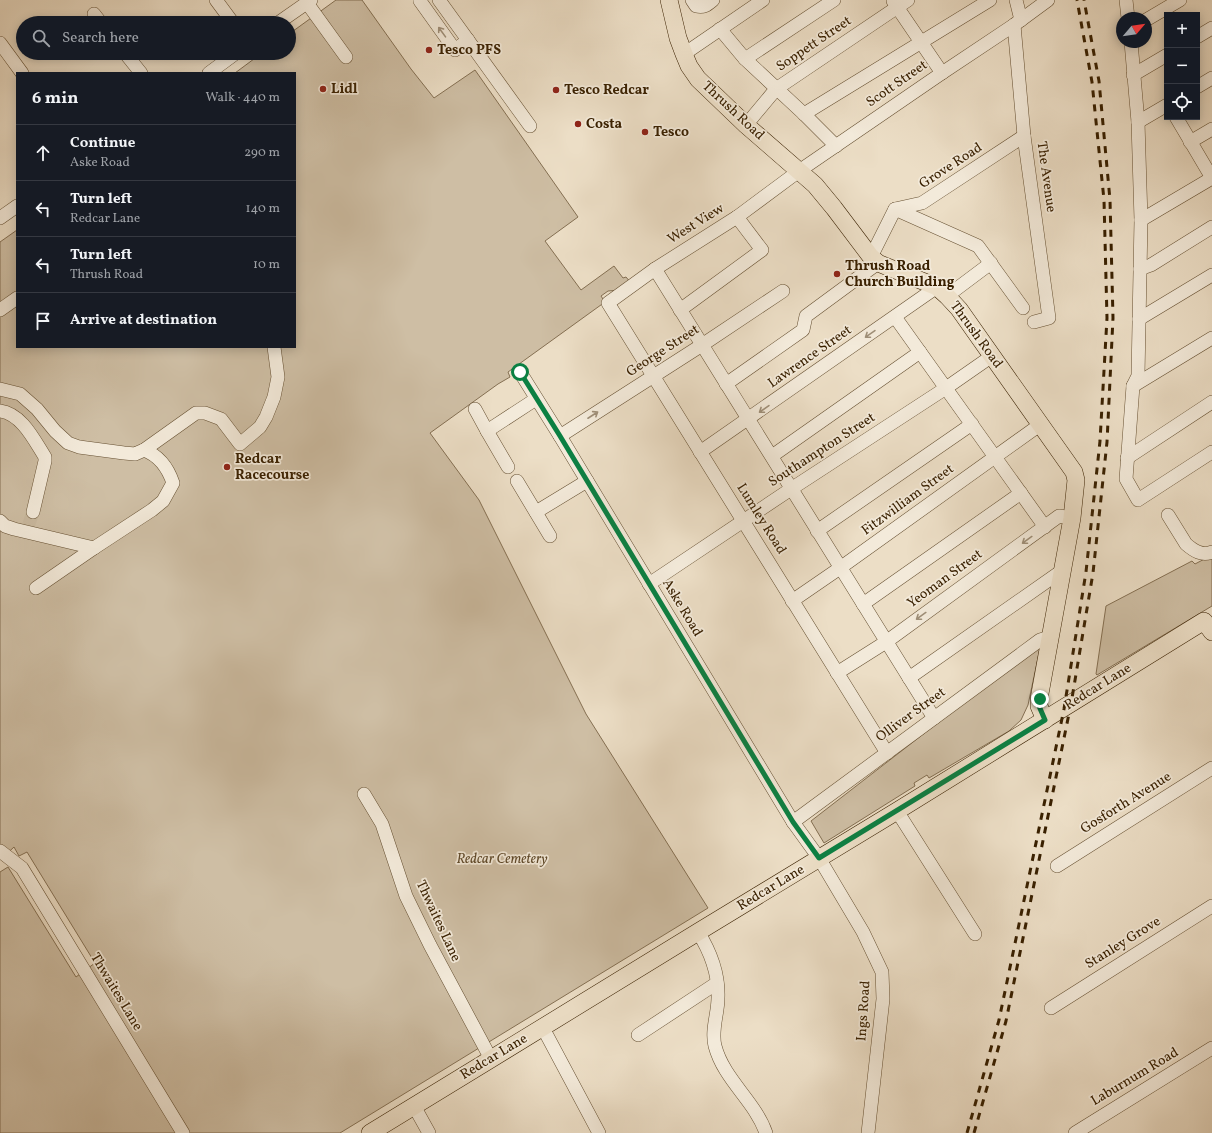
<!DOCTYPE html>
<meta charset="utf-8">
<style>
:root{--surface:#171b24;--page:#20242c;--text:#f1f3f6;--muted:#9ea1a6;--line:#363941}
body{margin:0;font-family:Vollkorn,serif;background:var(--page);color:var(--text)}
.controls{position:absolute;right:12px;top:12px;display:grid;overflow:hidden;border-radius:0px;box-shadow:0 2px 10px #0003}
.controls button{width:36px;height:36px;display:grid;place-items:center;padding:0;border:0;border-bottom:1px solid var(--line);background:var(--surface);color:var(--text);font:20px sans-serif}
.compass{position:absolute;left:1116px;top:12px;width:36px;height:36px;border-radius:50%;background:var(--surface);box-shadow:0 2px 10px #0003;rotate:61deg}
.stop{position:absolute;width:12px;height:12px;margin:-9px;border:3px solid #0b8043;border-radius:50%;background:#fff}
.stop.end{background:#0b8043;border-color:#fff;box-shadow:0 1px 4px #0008}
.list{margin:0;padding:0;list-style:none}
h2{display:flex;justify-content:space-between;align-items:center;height:52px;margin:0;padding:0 16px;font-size:17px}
h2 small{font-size:13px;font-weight:400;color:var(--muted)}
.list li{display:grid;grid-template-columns:26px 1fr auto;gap:12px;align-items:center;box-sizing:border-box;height:56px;padding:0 16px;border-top:1px solid var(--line)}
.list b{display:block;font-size:15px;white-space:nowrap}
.list p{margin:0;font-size:13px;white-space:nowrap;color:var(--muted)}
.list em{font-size:13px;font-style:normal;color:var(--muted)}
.icon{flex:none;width:22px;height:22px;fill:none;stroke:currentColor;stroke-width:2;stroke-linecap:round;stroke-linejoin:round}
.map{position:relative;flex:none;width:1212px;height:1133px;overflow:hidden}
.search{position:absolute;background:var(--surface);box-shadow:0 2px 10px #0003;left:16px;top:16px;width:280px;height:44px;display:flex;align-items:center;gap:10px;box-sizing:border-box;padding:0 14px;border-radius:22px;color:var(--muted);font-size:15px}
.panel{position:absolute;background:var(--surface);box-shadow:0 2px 10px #0003;left:16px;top:72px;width:280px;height:276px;border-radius:0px}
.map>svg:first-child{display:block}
.green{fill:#cebea4;stroke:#846f52}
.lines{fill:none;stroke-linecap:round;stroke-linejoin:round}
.minor-tunnel{stroke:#c8b89e;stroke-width:13;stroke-dasharray:13 6;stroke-linecap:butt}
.minor-casing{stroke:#665032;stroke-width:14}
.major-casing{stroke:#392000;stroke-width:18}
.minor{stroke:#f3eada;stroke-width:13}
.major{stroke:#ecdec6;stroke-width:17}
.rail{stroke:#392000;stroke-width:3;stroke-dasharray:7 7;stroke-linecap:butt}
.oneway{stroke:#9f8f78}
.route{stroke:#0b8043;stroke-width:5}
.poi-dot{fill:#8f2418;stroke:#f3eada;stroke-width:1.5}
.labels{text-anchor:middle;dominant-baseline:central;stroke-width:3.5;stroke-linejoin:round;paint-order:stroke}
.street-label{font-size:14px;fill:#392000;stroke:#f3eada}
.poi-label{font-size:14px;font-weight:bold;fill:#392000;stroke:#f3eada;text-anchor:start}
.park-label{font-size:14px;font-style:italic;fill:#5e4829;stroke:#f3eada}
</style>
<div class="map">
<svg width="1212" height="1133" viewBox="0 0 1212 1133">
<rect width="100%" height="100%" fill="#ecdec6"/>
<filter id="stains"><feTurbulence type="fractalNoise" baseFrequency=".005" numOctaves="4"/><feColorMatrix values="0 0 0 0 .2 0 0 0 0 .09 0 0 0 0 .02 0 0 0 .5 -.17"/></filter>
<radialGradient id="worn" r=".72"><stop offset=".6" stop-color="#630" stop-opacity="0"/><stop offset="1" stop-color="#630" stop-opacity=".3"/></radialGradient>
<g class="green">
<path d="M336 0H362L411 69 434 98 475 70 578 217 545 241 581 290 614 266 623 278 626 277 631 283 621 290 608 291 601 296 605 302 508 372 510 377 498 384 430 433 479 500 586 714 708 908 340 1133H0V872L8 867 76 977 95 963 27 852 19 856 14 847 0 860V242L17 230V347H295V73H235L262 53H289V34Z"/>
<path d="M1212 555V606L1097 675 1096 674 1106 606 1192 561 1195 564Z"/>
<path d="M1040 648 1028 705 1021 720 1009 731 929 778 927 775 914 783 915 786 824 843 811 821 1019 660Z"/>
</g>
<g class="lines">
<path class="minor-tunnel" d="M28 527 33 512"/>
<defs>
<g id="minor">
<path d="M216 0 233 23"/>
<path d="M421 0 420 1 455 50 468 40"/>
<path d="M439 0 530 126"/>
<path d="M692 0 696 6C704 8 707 5 713 0"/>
<path d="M1016 0 1021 20"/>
<path d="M1126 0 1128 18"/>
<path d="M893 1 942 73"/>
<path d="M307 3 346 57"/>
<path d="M94 14 101 23"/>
<path d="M1146 20 1180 0"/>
<path d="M278 23 311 0"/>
<path d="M1014 25 1024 136 1049 318 1034 322"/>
<path d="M720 29 745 59 804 114 836 146"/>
<path d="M1197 37 1212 28"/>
<path d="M1131 42 1138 122 1141 220 1138 376 1133 386 1126 479 1138 500 1212 452"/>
<path d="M0 43 22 73"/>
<path d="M125 53 141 73"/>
<path d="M684 54 763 0"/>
<path d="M745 59 834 0"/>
<path d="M209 73 236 53"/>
<path d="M1133 75 1167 55"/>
<path d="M1197 87 1212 78"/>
<path d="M804 114 990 0"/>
<path d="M1176 117 1212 178"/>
<path d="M1138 122 1167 105"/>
<path d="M746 125 776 89 908 0"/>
<path d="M1190 142 1212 129"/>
<path d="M895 209 978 246 1023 308"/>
<path d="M0 218 17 206"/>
<path d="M1141 220 1212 178"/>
<path d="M871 257 895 209 922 203 1024 136"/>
<path d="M655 269 934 718"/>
<path d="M1140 269 1151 265 1212 227"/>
<path d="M947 296 991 263"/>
<path d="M0 310 17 298"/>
<path d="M680 310 762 250 737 217"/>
<path d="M895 317 1045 527"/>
<path d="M1139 319 1212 275"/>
<path d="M520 372 560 436 793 822 819 858 863 932 882 972 883 999 868 1133"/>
<path d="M726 384 803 330 806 316 878 263"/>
<path d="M1133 386 1212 338"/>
<path d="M0 389 20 394 37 409 55 431 68 443 79 447 124 453 135 454 144 450 196 413H205L221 419 240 444 260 427 266 417 274 397 278 377 274 347"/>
<path d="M475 409 487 431 536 399"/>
<path d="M0 411C22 414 34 440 45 457V461L33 512"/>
<path d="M487 431 508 467"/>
<path d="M560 436 702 345 783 291"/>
<path d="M700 452 937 287"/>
<path d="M772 456 920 352"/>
<path d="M1127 458 1212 402"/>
<path d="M517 481 550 536"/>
<path d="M536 512 587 481"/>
<path d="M1168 515 1186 544C1194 551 1202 556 1212 552"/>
<path d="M0 521 5 526 14 529 94 548 152 510 163 501 173 483C168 468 160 456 144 450"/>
<path d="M817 531 972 424"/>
<path d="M649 584 791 489 946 388 992 356"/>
<path d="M36 588 94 548"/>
<path d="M792 601 840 568 1041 424"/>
<path d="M863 604 1021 493"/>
<path d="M837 673 886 642 1059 516 1072 518"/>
<path d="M909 678 1063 570"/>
<path d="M887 753 608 303 655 269 737 217 799 171 942 73 1014 25 1048 0"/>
<path d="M364 794 382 824 406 896 430 945 491 1059"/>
<path d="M897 811 975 934"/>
<path d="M793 822 1040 640 1050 637"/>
<path d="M0 851 22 868 183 1133"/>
<path d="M1057 866 1212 768"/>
<path d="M698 932C710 951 719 974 718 998 718 1014 711 1030 715 1046 724 1080 755 1101 766 1133"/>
<path d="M1051 1008 1212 906"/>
<path d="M543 1028 599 1133"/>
<path d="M638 1035 717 983"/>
<path d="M414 1106 429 1133"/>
<path d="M1075 1133 1212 1048"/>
</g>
<g id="major">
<path d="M669 0 678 38 684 54 689 66 698 79 746 125 815 185 834 208 871 257 878 263 937 287 947 296 959 309 1074 472 1076 480 1072 518 1039 699V706L1045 720"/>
<path d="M370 1133 491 1059 698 932 897 811 1204 621 1212 632"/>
</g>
</defs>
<use href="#minor" class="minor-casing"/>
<use href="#major" class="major-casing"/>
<use href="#minor" class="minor"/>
<use href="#major" class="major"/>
<g class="rail">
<path d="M967 1133 999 1020 1064 709 1086 572 1100 441 1107 318 1104 200 1092 82 1077 0"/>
<path d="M974 1133 1006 1021 1071 704 1093 573 1107 442 1113 318 1110 200 1099 81 1084 0"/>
</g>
</g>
<defs><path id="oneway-shaft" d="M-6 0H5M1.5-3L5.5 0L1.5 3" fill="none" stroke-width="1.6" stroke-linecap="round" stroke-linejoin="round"/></defs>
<g class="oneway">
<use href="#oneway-shaft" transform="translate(442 32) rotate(-126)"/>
<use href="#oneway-shaft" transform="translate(870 334) rotate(145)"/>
<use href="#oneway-shaft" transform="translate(764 409) rotate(145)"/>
<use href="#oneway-shaft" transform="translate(593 415) rotate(-33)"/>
<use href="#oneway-shaft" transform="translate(1027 540) rotate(144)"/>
<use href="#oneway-shaft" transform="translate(921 616) rotate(144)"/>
</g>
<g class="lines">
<path class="route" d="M520 372 560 436 793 822 819 858 1045 720 1039 706 1040 699"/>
</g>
<g class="poi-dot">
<circle cx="429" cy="50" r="4"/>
<circle cx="323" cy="89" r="4"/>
<circle cx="556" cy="90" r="4"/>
<circle cx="578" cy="124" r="4"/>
<circle cx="645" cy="132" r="4"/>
<circle cx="837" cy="274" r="4"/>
<circle cx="227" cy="467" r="4"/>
</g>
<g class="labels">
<g class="street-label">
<text transform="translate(814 44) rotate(-34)">Soppett Street</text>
<text transform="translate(897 84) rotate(-35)">Scott Street</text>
<text transform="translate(733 111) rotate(43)">Thrush Road</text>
<text transform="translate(951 166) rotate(-33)">Grove Road</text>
<text transform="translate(1046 177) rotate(82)">The Avenue</text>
<text transform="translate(696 224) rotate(-32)">West View</text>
<text transform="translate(976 335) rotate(54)">Thrush Road</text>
<text transform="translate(663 351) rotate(-33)">George Street</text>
<text transform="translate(810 357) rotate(-35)">Lawrence Street</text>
<text transform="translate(822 450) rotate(-33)">Southampton Street</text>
<text transform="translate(908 500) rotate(-36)">Fitzwilliam Street</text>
<text transform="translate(761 519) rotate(58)">Lumley Road</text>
<text transform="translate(945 579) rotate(-36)">Yeoman Street</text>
<text transform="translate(682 608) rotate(59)">Aske Road</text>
<text transform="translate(1098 687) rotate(-32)">Redcar Lane</text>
<text transform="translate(911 715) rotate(-36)">Olliver Street</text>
<text transform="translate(1126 803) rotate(-32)">Gosforth Avenue</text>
<text transform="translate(771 888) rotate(-31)">Redcar Lane</text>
<text transform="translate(438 921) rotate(65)">Thwaites Lane</text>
<text transform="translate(1123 943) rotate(-32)">Stanley Grove</text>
<text transform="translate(116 992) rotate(59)">Thwaites Lane</text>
<text transform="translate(864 1011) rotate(-86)">Ings Road</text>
<text transform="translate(494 1057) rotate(-31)">Redcar Lane</text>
<text transform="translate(1135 1077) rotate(-31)">Laburnum Road</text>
</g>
<g class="poi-label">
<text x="437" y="50">Tesco PFS</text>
<text x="331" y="89">Lidl</text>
<text x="564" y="90">Tesco Redcar</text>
<text x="586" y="124">Costa</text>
<text x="653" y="132">Tesco</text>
<text x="845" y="266">Thrush Road<tspan x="845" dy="16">Church Building</tspan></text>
<text x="235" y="459">Redcar<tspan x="235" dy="16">Racecourse</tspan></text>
</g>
<g class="park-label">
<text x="502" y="859">Redcar Cemetery</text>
</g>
</g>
<rect width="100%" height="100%" filter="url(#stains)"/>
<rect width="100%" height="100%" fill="url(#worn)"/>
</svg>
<div class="controls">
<button>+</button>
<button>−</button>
<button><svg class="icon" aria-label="locate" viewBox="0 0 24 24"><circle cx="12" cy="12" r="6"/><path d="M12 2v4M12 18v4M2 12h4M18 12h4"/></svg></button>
</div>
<svg class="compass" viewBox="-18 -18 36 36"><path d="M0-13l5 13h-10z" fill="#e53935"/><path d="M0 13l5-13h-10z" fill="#9ea1a6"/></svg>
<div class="stop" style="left:520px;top:372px"></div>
<div class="stop end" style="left:1040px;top:699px"></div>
<div class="search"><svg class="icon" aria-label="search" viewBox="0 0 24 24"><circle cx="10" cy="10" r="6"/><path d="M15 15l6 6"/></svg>Search here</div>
<section class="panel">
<h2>6 min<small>Walk · 440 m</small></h2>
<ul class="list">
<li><svg class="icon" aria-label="ahead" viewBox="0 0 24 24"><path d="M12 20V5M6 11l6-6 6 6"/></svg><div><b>Continue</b><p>Aske Road</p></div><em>290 m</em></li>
<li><svg class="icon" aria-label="left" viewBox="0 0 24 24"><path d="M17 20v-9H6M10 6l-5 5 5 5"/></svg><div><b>Turn left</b><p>Redcar Lane</p></div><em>140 m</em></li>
<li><svg class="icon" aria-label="left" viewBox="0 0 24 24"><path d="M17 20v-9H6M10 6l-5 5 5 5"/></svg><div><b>Turn left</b><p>Thrush Road</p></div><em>10 m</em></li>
<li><svg class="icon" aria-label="arrive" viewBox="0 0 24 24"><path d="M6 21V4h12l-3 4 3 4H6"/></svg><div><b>Arrive at destination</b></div></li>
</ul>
</section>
</div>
